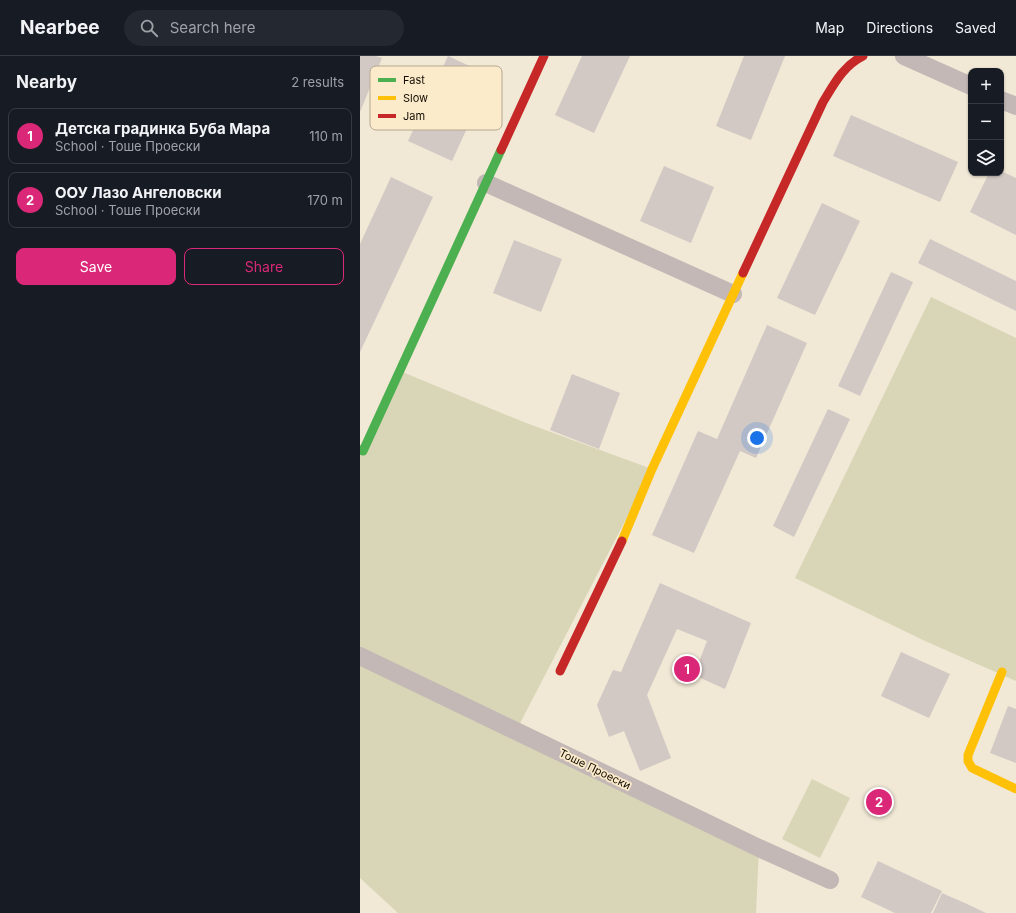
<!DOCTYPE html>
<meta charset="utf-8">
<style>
:root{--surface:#171b24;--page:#242831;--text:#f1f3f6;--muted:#9ea1a6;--line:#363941;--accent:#db2777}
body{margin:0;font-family:Inter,sans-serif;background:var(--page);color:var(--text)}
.controls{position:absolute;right:12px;top:12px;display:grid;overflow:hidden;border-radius:8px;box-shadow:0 1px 3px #0004}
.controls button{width:36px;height:36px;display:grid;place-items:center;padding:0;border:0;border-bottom:1px solid var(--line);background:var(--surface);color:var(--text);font:20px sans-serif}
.you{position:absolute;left:397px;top:382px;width:14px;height:14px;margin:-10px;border:3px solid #fff;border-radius:50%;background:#1a73e8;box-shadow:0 0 0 6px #1a73e833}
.badge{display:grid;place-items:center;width:26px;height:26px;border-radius:50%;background:var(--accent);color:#fff;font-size:13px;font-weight:700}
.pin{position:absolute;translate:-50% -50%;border:2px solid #fff;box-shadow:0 1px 4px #0006}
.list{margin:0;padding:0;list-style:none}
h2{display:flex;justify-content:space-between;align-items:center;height:52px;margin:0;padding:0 16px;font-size:17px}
h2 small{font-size:13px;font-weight:400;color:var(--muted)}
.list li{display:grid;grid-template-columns:26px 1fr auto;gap:12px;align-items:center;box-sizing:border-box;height:56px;margin:0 8px 8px;padding:0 8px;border:1px solid var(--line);border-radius:8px}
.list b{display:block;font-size:15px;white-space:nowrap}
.list p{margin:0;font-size:13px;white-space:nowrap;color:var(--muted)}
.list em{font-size:13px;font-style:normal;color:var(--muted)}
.actions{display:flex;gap:8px;padding:12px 16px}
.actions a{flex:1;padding:9px 0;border:1px solid var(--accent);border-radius:8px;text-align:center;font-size:14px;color:var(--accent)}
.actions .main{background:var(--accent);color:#fff}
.icon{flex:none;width:22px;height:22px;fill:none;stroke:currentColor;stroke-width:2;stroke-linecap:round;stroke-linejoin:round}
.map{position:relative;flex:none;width:656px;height:857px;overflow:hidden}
header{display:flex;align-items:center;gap:24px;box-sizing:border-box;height:56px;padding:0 20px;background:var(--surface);border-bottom:1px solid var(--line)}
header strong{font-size:19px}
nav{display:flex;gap:22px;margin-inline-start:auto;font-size:14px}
.search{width:280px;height:36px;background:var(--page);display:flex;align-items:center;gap:10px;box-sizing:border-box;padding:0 14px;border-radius:22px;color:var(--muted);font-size:15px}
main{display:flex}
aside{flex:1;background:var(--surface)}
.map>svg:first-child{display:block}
.green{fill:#d8d6b7}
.building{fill:#d2c9c5}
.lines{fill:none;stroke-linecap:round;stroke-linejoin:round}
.street{stroke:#c3b8b5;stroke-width:18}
.fast{stroke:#4caf50;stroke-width:9}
.slow{stroke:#ffc107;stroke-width:9}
.jam{stroke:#c62828;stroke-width:9}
.labels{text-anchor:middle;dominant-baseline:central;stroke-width:3.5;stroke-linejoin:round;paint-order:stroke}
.street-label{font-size:11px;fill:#130d03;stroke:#fcebcb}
.key{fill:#fcebcb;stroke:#b6a88f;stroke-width:1}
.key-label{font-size:11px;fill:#130d03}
</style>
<header>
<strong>Nearbee</strong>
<div class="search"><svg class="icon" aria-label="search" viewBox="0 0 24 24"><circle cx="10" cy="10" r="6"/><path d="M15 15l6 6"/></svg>Search here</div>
<nav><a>Map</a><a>Directions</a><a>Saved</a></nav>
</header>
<main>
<aside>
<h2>Nearby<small>2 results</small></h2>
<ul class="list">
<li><span class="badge">1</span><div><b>Детска градинка Буба Мара</b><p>School · Тоше Проески</p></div><em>110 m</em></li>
<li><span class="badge">2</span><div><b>ООУ Лазо Ангеловски</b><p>School · Тоше Проески</p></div><em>170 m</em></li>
</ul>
<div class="actions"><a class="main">Save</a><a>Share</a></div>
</aside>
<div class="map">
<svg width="656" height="857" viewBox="0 0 656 857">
<rect width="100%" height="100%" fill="#f1e8d6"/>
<g class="green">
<path d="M571 241 656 282V625L565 585 435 522Z"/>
<path d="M40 315 166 367 292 413 156 675 399 792 396 857H38L0 822V394Z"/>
<path d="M452 723 490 742 460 802 422 783Z"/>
</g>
<g class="building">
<path d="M0 0H16L22 2 0 56Z"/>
<path d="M88 0 131 20 92 105 48 85Z"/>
<path d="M222 0H270L234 77 195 59Z"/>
<path d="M384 0H425L391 84 356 70Z"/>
<path d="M491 59 598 106 580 146 473 100Z"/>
<path d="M304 110 354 131 331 187 280 165Z"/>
<path d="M641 115 656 122V179L610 156 629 117H641Z"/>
<path d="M31 121 73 141 0 296V188Z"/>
<path d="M462 147 500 165 455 259 417 242Z"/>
<path d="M570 183 656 225V255L558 207Z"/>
<path d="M154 184 202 203 181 256 133 237Z"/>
<path d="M531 216 553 226 500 340 478 330Z"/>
<path d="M407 269 447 287 396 402 380 395 334 497 292 479 338 375 357 383Z"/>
<path d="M212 318 260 337 239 393 190 374Z"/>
<path d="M468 353 490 363 434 481 413 470Z"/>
<path d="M300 527 391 567 365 633 334 619 347 585 317 573 287 639 311 702 280 715 264 675 249 681 237 649 253 614 261 616Z"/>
<path d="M541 596 590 618 569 662 521 640Z"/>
<path d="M648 650 656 653V707L630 697Z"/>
<path d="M518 805 582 835 571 857H535L501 841Z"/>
<path d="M582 837 607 848 626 857H573Z"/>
</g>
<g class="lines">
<g class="street">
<path d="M544 0 611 30"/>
<path d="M641 44 656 50"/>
<path d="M126 127 373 238"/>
<path d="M0 600 399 792 470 824"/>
</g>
<path class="fast" d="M0 394 3 395 141 94"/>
<g class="slow">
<path d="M262 485 292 413 383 217"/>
<path d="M642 616 608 699V705L612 712 656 733"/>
</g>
<g class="jam">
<path d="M141 94 184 0"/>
<path d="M383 217 463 46C474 28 483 10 503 0"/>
<path d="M200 615 262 485"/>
</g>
</g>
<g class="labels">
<g class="street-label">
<text transform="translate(235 713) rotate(26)">Тоше Проески</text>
</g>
</g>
<rect x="10" y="10" width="132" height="64" rx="6" class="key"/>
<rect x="18" y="22" width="18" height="4" fill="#4caf50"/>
<rect x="18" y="40" width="18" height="4" fill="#ffc107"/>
<rect x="18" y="58" width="18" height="4" fill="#c62828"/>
<g class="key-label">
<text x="43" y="28">Fast</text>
<text x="43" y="46">Slow</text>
<text x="43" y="64">Jam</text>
</g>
</svg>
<div class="controls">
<button>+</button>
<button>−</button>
<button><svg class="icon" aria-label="layers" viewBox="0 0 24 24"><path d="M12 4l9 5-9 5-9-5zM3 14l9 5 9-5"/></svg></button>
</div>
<div class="you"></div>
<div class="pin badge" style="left:327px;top:613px">1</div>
<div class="pin badge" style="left:519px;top:746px">2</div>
</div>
</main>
